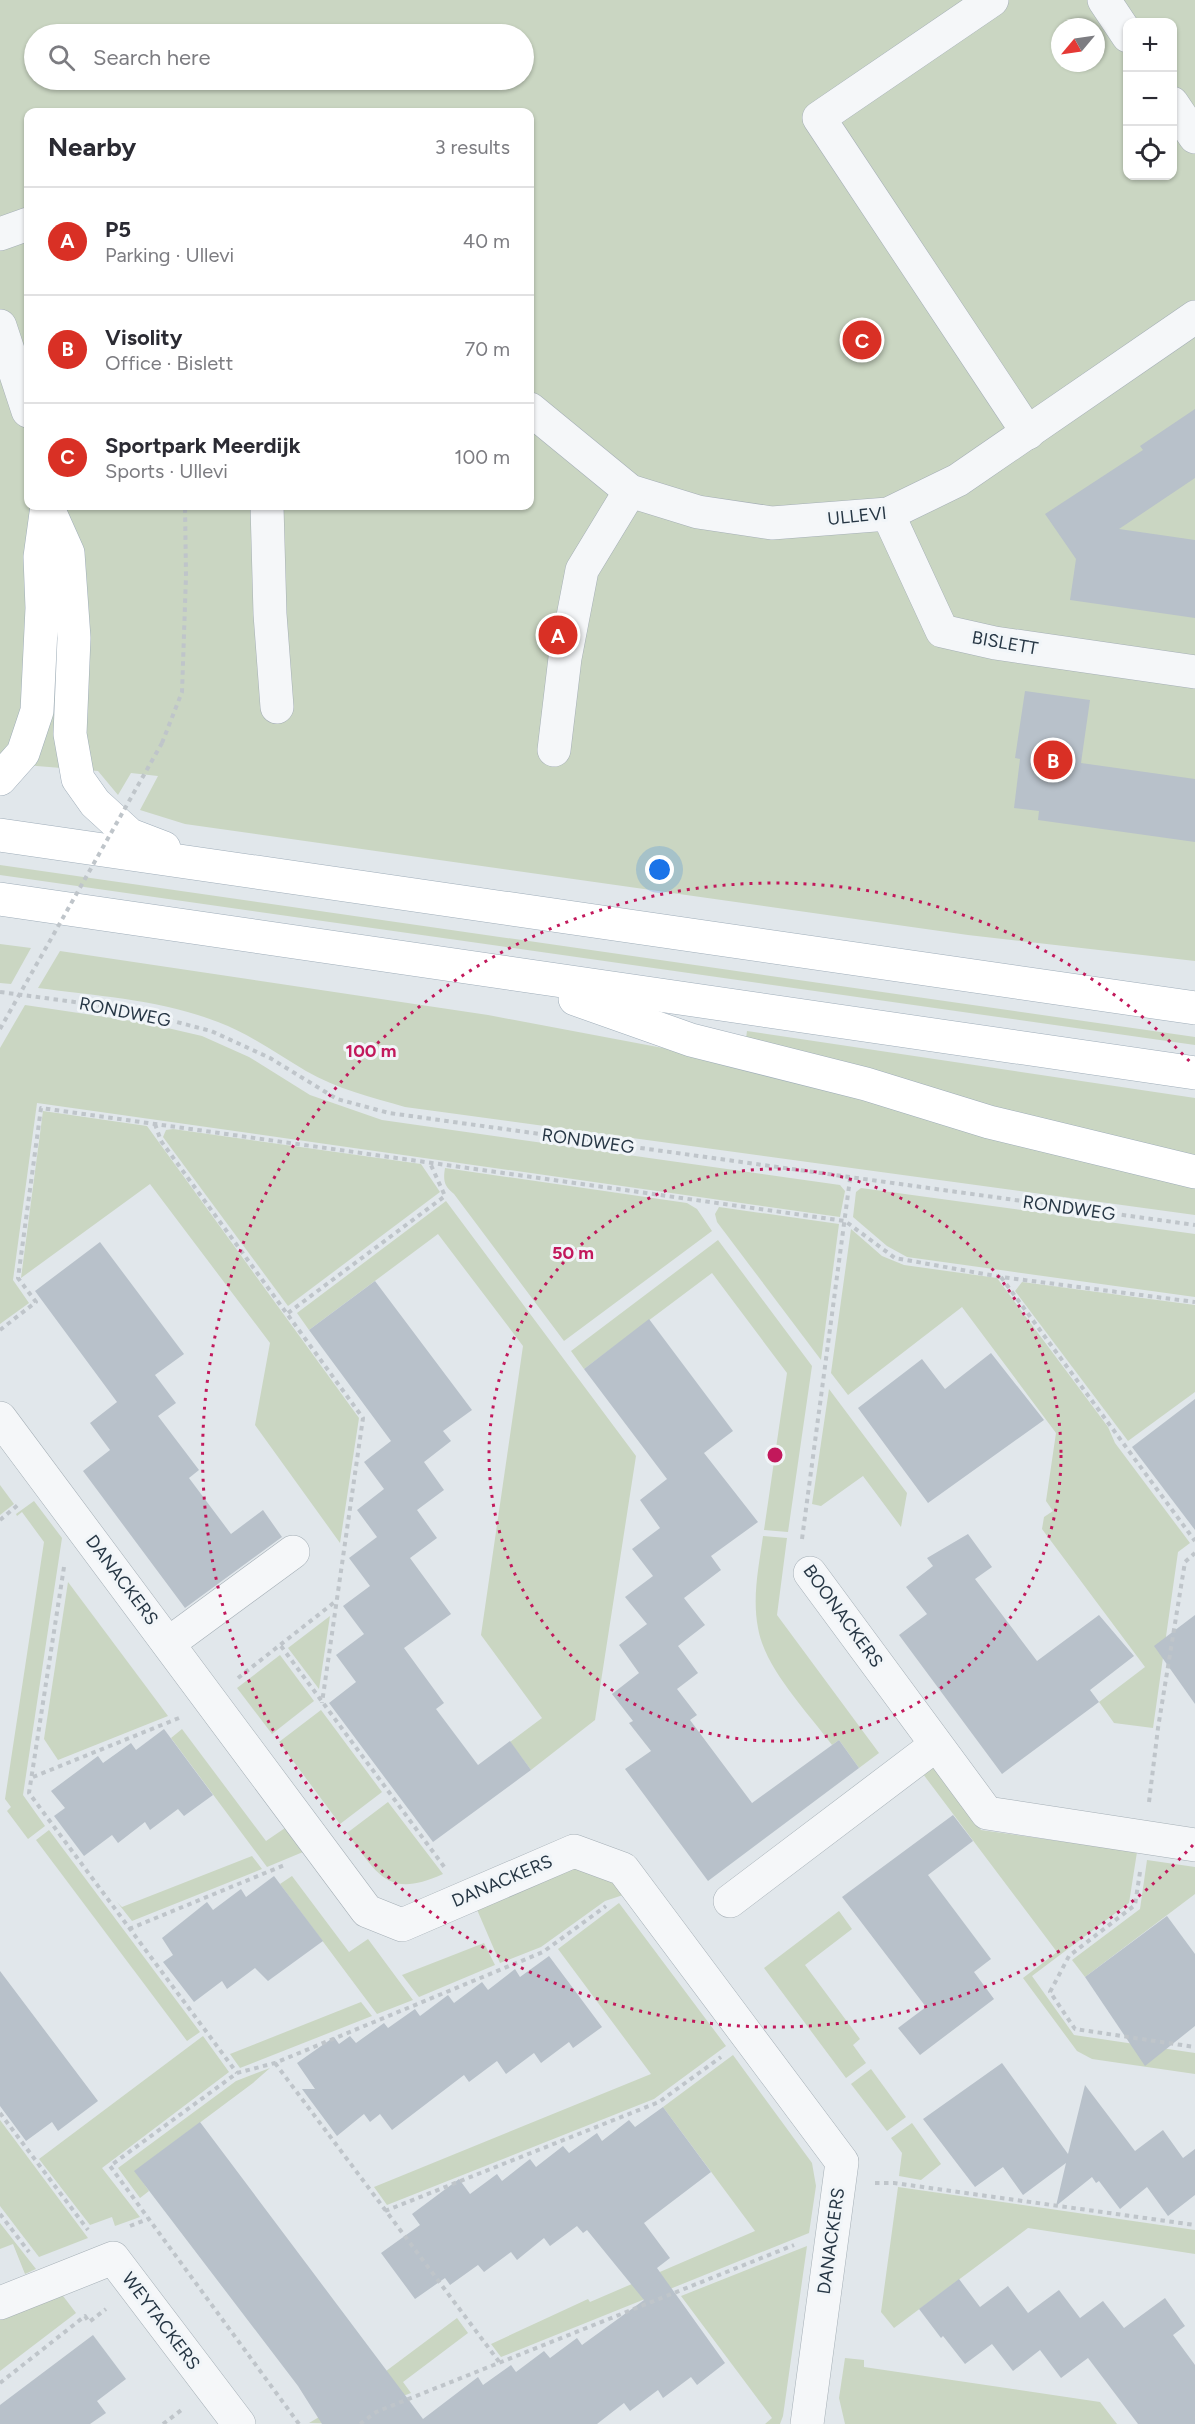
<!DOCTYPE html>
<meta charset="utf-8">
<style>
:root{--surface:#fff;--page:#f7f7f7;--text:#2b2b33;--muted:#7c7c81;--line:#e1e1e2;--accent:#d93025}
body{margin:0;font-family:Figtree,sans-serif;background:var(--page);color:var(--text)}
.controls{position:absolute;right:18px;top:18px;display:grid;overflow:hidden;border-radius:12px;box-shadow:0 2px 4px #0004}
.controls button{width:54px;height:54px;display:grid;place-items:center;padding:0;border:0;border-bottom:2px solid var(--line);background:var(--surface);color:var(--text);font:30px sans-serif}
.compass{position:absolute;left:1051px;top:18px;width:54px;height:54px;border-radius:50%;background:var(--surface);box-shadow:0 2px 4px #0004;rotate:241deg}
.you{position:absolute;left:660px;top:870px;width:21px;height:21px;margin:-15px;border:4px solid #fff;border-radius:50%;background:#1a73e8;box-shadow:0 0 0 9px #1a73e833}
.badge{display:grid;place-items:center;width:39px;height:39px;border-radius:50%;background:var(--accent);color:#fff;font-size:20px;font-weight:700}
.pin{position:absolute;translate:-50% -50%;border:3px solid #fff;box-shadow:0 2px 6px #0006}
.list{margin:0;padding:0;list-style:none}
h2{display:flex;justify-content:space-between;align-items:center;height:78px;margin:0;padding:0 24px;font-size:26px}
h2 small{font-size:20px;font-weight:400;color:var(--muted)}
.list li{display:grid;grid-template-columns:39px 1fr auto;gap:18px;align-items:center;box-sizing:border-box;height:108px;padding:0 24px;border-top:2px solid var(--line)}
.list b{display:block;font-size:22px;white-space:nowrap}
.list p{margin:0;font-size:20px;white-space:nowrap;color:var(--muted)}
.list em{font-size:20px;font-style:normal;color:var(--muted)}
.icon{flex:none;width:33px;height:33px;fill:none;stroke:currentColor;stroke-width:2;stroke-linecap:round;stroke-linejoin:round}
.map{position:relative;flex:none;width:1195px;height:2424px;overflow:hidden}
.search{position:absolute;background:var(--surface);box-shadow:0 2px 4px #0004;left:24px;top:24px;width:510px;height:66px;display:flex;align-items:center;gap:15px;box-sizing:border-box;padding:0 21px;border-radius:33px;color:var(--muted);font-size:22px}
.panel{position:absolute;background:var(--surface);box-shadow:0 2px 4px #0004;left:24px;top:108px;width:510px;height:402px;border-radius:12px}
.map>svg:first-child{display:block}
.green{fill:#cad6c2;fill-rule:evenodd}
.building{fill:#b8c1ca}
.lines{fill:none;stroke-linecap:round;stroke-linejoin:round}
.minor-casing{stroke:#a5afb6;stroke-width:34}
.major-casing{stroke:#9fadb9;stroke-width:34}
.path{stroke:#bfc5ca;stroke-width:4;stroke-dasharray:4.5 4.5;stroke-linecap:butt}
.minor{stroke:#f5f7f9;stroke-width:33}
.major{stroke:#fff;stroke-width:33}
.path-bridge{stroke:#bfc5ca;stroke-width:4;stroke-dasharray:4.5 4.5;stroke-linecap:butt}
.ring{fill:none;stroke:#c2185b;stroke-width:3;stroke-dasharray:3 6}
.labels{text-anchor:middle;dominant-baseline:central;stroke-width:6;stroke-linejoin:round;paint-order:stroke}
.street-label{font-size:18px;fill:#273745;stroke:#f1f5f8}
.centre{fill:#c2185b;stroke:#f1f5f8;stroke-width:3}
.ring-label{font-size:18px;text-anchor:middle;font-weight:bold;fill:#c2185b;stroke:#f1f5f8;stroke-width:6;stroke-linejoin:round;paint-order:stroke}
</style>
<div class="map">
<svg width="1195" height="2424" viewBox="0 0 1195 2424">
<rect width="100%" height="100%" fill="#e1e7eb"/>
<g class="green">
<path d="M0 0H1195V961L968 935 185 824 140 810 158 776 131 773 118 795 98 771 0 763ZM1128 22H1172V176H1128ZM1060 27H1096V63H1060ZM34 34H524V80H34ZM28 112H530V506H28Z"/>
<path d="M0 865 1195 1037V1045L0 875Z"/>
<path d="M0 944 31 948 11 984 0 983Z"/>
<path d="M60 951 488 1015 663 1048 1195 1184V1215L405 1107C371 1097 337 1089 306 1071 277 1054 250 1034 218 1022 162 1000 98 996 38 988Z"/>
<path d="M25 1005 146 1023 202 1036 249 1057 310 1095 382 1120 840 1185 845 1191 840 1217 37 1103 13 1280 29 1303 0 1324V1048Z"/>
<path d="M747 1031 1195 1098V1160L1128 1145 746 1039Z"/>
<path d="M43 1111 147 1126 359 1418 340 1543 255 1425 270 1343 150 1184 21 1278Z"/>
<path d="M173 1129 421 1164 440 1192 288 1306 163 1137 166 1130Z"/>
<path d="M445 1168 687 1203 697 1209 712 1231 564 1341 454 1194C444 1186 443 1181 445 1168Z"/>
<path d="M861 1188 1195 1234V1297L907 1257 887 1246 853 1217 856 1192Z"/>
<path d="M446 1201 636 1456 595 1720 531 1770 510 1742 542 1718 481 1635 523 1346 438 1234 309 1330 297 1313Z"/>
<path d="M719 1207 839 1224 821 1360 717 1222 715 1214Z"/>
<path d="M851 1229 882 1256 904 1265 997 1278 1108 1427 1115 1443 1190 1543 1178 1552 1153 1728 1114 1723 1099 1702 1145 1667 1042 1529 1044 1517 1053 1511 1046 1501 1056 1433 962 1307 848 1395 831 1373Z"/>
<path d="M718 1240 812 1366 788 1532 764 1530 787 1373 712 1273 584 1369 571 1351Z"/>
<path d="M1022 1282 1195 1305V1392L1128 1441 1015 1291Z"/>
<path d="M829 1389 907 1493 901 1527 863 1476 821 1506 812 1504Z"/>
<path d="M0 1485 14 1504 0 1515Z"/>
<path d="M34 1501 62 1538 23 1795 45 1826 28 1839 7 1811 11 1807 5 1799 44 1542 22 1512 17 1516 16 1514Z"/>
<path d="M763 1536 787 1538 777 1615 879 1753 859 1768 839 1740 832 1745C808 1712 765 1669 758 1628 752 1597 759 1566 763 1536Z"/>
<path d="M68 1582 168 1716 58 1760 44 1739Z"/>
<path d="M330 1616 319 1689 288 1648Z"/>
<path d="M280 1655 314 1701 272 1734 237 1688Z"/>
<path d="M321 1710 382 1792 340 1824 279 1742Z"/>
<path d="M182 1729 266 1841 285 1828 303 1852 267 1867 171 1738Z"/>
<path d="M927 1766 935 1768 981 1830 1137 1852 1129 1903 1032 1976 1074 2035 1195 2053V2074L1092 2059 1077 2051 1023 1978 1057 1952 923 1774Z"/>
<path d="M388 1802 443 1874C388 1899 378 1875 347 1833Z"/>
<path d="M49 1830 200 2032 187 2041 36 1840Z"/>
<path d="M252 1856 262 1869 132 1921 117 1902 122 1907Z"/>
<path d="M1147 1860 1195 1867V1894L1085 1977 1072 1960 1140 1909Z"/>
<path d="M572 1868 601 1871 626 1894 605 1901 541 1947 500 1963 475 1905Z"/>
<path d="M292 1876 349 1952 368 1939 413 2000 377 2014 280 1884Z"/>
<path d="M619 1903 726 2046 654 2099 387 2205 374 2187 651 2074 558 1949Z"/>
<path d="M839 1911 852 1929 805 1965 860 2039 853 2045 866 2063 846 2078 764 1968Z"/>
<path d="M484 1943 495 1965 419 1997 402 1975Z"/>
<path d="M361 2002 372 2016 240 2068 230 2054Z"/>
<path d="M203 2036 229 2072 102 2168 140 2217 115 2226 112 2217 90 2225 39 2159Z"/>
<path d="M733 2055 812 2163 816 2186 809 2233 501 2357 491 2344 588 2299 590 2302 755 2231 663 2107Z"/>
<path d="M270 2068 253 2083 135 2171 149 2191 140 2198 118 2168 236 2081Z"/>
<path d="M871 2069 906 2117 887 2131 851 2084Z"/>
<path d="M0 2120 88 2238 39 2257 0 2206Z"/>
<path d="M912 2123 941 2164 921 2180 899 2176 902 2153 891 2138Z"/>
<path d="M898 2187 1195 2230V2254L1028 2228 894 2328 881 2312Z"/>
<path d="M0 2223 36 2269 25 2274 13 2244 0 2249Z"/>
<path d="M807 2246 783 2416 780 2424H765L772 2418 681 2296Z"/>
<path d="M60 2292 76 2313 0 2371V2316Z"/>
<path d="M457 2318 468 2333 403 2382 411 2393 371 2408 350 2424 309 2423 346 2401Z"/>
<path d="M845 2358 864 2360V2367L1100 2402 1117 2424H845L839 2398Z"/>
</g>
<g class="building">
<path d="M1195 409V478L1119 529 1195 540V618L1070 600 1076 559 1045 514 1143 450 1140 446Z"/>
<path d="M1025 691 1090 700 1081 763 1195 779V842L1038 820 1039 811 1014 808 1020 759 1015 758Z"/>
<path d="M100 1242 184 1354 155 1375 176 1403 158 1416 199 1470 189 1478 231 1534 263 1510 282 1537 185 1608 83 1471 110 1450 90 1423 117 1402 35 1291Z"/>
<path d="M375 1281 472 1410 443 1431 451 1441 424 1462 444 1490 417 1510 437 1538 410 1558 451 1614 404 1648 444 1703 436 1709 478 1765 510 1741 531 1770 433 1842 329 1703 356 1682 336 1655 364 1634 343 1606 370 1586 349 1558 377 1537 357 1510 384 1489 364 1462 391 1441 309 1330Z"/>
<path d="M649 1319 733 1431 704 1453 758 1522 711 1556 721 1570 684 1598 705 1625 678 1646 698 1673 677 1689 697 1715 690 1720 752 1803 839 1740 859 1768 708 1881 625 1769 651 1751 629 1723 633 1721 612 1694 639 1673 619 1645 647 1624 625 1597 653 1576 632 1549 660 1528 640 1500 667 1479 584 1369Z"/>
<path d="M991 1353 1044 1420 928 1503 858 1408 922 1359 945 1389Z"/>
<path d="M1195 1399V1530L1132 1447Z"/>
<path d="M968 1534 992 1567 975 1579 1037 1661 1099 1615 1134 1656 1090 1690 1099 1702 1002 1774 899 1635 927 1614 906 1587 933 1566 927 1558Z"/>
<path d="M1195 1615V1704L1154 1646Z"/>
<path d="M164 1729 213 1795 184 1816 178 1809 150 1830 145 1822 118 1843 112 1835 84 1856 54 1816 65 1808 51 1791 98 1756 103 1763 131 1743 136 1750Z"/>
<path d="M953 1815 973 1841 928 1875 991 1959 974 1972 994 1999 920 2055 898 2028 926 2007 842 1897Z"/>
<path d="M274 1876 323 1941 268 1981 255 1968 227 1989 222 1981 194 2002 163 1962 173 1955 162 1938 207 1902 213 1910 241 1889 246 1897Z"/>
<path d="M1167 1916 1195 1954V2026L1145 2066 1085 1977Z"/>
<path d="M549 1956 602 2027 573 2048 569 2042 541 2063 534 2053 506 2074 497 2061 469 2082 464 2075 392 2130 380 2114 370 2122 364 2114 337 2136 302 2089H315L297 2063 334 2037 339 2044 350 2036 356 2043 384 2023 388 2028 415 2009 420 2016 448 1995 454 2003 482 1982 488 1990 515 1969 520 1977Z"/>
<path d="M0 1971 98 2101 58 2131 52 2122 26 2141 0 2106Z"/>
<path d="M1002 2063 1068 2154 1085 2085 1135 2151 1163 2130 1183 2158 1195 2149V2195L1168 2216 1147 2187 1120 2209 1099 2181 1096 2183 1092 2177 1056 2206 1066 2163 1023 2195 1003 2167 975 2187 923 2119Z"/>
<path d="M663 2107 711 2172 644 2223 670 2258 657 2268 725 2363 697 2385 691 2377 663 2398 658 2390 630 2411 624 2403 597 2424H322L298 2386 134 2171 200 2122 423 2419 478 2377 483 2385 511 2365 516 2372 544 2351 550 2358 577 2338 582 2345 644 2300 587 2230 583 2233 577 2226 550 2246 544 2238 517 2260 511 2252 484 2272 478 2265 450 2285 445 2278 415 2299 381 2253 420 2225 412 2214 459 2179 470 2194 497 2174 502 2181 530 2159 536 2167 563 2146 569 2153 597 2133 602 2141 629 2120 635 2127Z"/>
<path d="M959 2279 980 2307 1008 2286 1028 2313 1059 2290 1080 2318 1103 2301 1124 2328 1165 2298 1185 2326 1173 2335 1195 2365V2424H1138L1088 2358 1061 2378 1040 2350 1013 2371 992 2344 965 2364 943 2336 941 2338 919 2309Z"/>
<path d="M93 2335 126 2379 97 2401 106 2413 90 2424H0V2405Z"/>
</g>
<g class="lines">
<defs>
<g id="minor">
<path d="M992 0 819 118 1028 433"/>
<path d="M1104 0 1128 36"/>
<path d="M1172 103 1195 137"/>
<path d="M0 234 28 224"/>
<path d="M0 326 28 411"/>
<path d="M530 409 630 491 698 512 772 523 888 514 958 480 1195 317"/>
<path d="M267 506 270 614 277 707"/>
<path d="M888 514 942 631 995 643 1195 672"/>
<path d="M554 750 565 658 582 570 630 491"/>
<path d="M0 1418 367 1911 402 1925 574 1851 623 1869 842 2162 807 2424"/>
<path d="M810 1573 987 1813 1195 1845"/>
<path d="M169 1643 293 1552"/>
<path d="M730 1901 936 1745"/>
<path d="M0 2303 113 2258 239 2424"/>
</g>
<g id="major">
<path d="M47 506 68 553 74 638 70 734 78 779 95 803 130 835 164 848"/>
<path d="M0 779 23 753 37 711 42 608 40 557 47 506"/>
<path d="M0 835 1195 1008"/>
<path d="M0 899 1195 1073"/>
<path d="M575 999 691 1040 866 1084 989 1122 1195 1172"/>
</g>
</defs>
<use href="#minor" class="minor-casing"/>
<use href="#major" class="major-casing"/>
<g class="path">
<path d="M162 743 182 692 186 576 185 506"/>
<path d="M0 992 127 1009 211 1031 270 1058 337 1099 389 1113 1195 1225"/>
<path d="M0 1029 9 1013"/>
<path d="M155 1124 161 1141 363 1418 322 1703"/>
<path d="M1001 1277 1195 1541"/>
<path d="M288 1313 445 1196 430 1163"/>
<path d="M0 1330 36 1302 18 1278 41 1108 845 1221 895 1258 1001 1277 1195 1302"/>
<path d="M0 1520 19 1504"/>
<path d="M802 1539 850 1179"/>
<path d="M64 1567 29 1793 237 2073"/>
<path d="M281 1646 445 1868"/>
<path d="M238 1678 336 1601"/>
<path d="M33 1777 179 1718"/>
<path d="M1149 1802 1158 1728 1185 1562 1195 1553"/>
<path d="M1140 1872 1135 1905 1069 1956 1050 1992 1075 2029 1195 2047"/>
<path d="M129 1929 287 1864"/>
<path d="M275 2063 500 2363"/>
<path d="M0 2113 88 2230"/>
<path d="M875 2183H894L1195 2225"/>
<path d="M385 2211 659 2102 721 2057"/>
<path d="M0 2214 29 2252"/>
<path d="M130 2226 148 2219"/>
<path d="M0 2383 85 2316 89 2322 106 2309"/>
<path d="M163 2424 184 2408"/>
<path d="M299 2424 110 2166 237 2073 275 2063 543 1952 606 1906"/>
<path d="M360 2424 376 2412 794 2245"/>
</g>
<use href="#minor" class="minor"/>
<use href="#major" class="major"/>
<path class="path-bridge" d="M9 1013 162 743"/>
</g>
<g class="ring">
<circle cx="775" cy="1455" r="286"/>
<path d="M1193 1845A572 572 0 1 1 1193 1065"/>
</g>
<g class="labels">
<g class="street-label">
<text transform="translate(857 516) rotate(-6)">ULLEVI</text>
<text transform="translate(1005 643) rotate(10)">BISLETT</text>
<text transform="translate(125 1012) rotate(11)">RONDWEG</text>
<text transform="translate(588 1141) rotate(8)">RONDWEG</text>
<text transform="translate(1069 1208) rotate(8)">RONDWEG</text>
<text transform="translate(122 1580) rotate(53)">DANACKERS</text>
<text transform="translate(843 1616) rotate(54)">BOONACKERS</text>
<text transform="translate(502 1881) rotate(-23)">DANACKERS</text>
<text transform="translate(831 2241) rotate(-82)">DANACKERS</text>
<text transform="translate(161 2321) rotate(53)">WEYTACKERS</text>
</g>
</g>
<circle cx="775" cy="1455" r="9" class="centre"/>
<g class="ring-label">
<text x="371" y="1057">100 m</text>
<text x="573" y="1259">50 m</text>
</g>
</svg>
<div class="controls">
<button>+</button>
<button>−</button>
<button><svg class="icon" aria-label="locate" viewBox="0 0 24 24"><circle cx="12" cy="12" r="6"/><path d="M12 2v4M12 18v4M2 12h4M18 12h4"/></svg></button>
</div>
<svg class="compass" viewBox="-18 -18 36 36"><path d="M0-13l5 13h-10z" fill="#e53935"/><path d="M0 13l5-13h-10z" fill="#7c7c81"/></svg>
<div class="you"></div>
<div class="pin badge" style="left:558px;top:635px">A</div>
<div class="pin badge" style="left:1053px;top:760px">B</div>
<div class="pin badge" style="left:862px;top:340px">C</div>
<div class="search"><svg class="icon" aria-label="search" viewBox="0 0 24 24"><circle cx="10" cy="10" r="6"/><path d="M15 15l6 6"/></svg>Search here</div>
<section class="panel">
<h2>Nearby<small>3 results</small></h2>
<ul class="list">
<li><span class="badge">A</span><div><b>P5</b><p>Parking · Ullevi</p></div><em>40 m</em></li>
<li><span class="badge">B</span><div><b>Visolity</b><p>Office · Bislett</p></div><em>70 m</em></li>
<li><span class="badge">C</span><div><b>Sportpark Meerdijk</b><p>Sports · Ullevi</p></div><em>100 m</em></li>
</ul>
</section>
</div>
